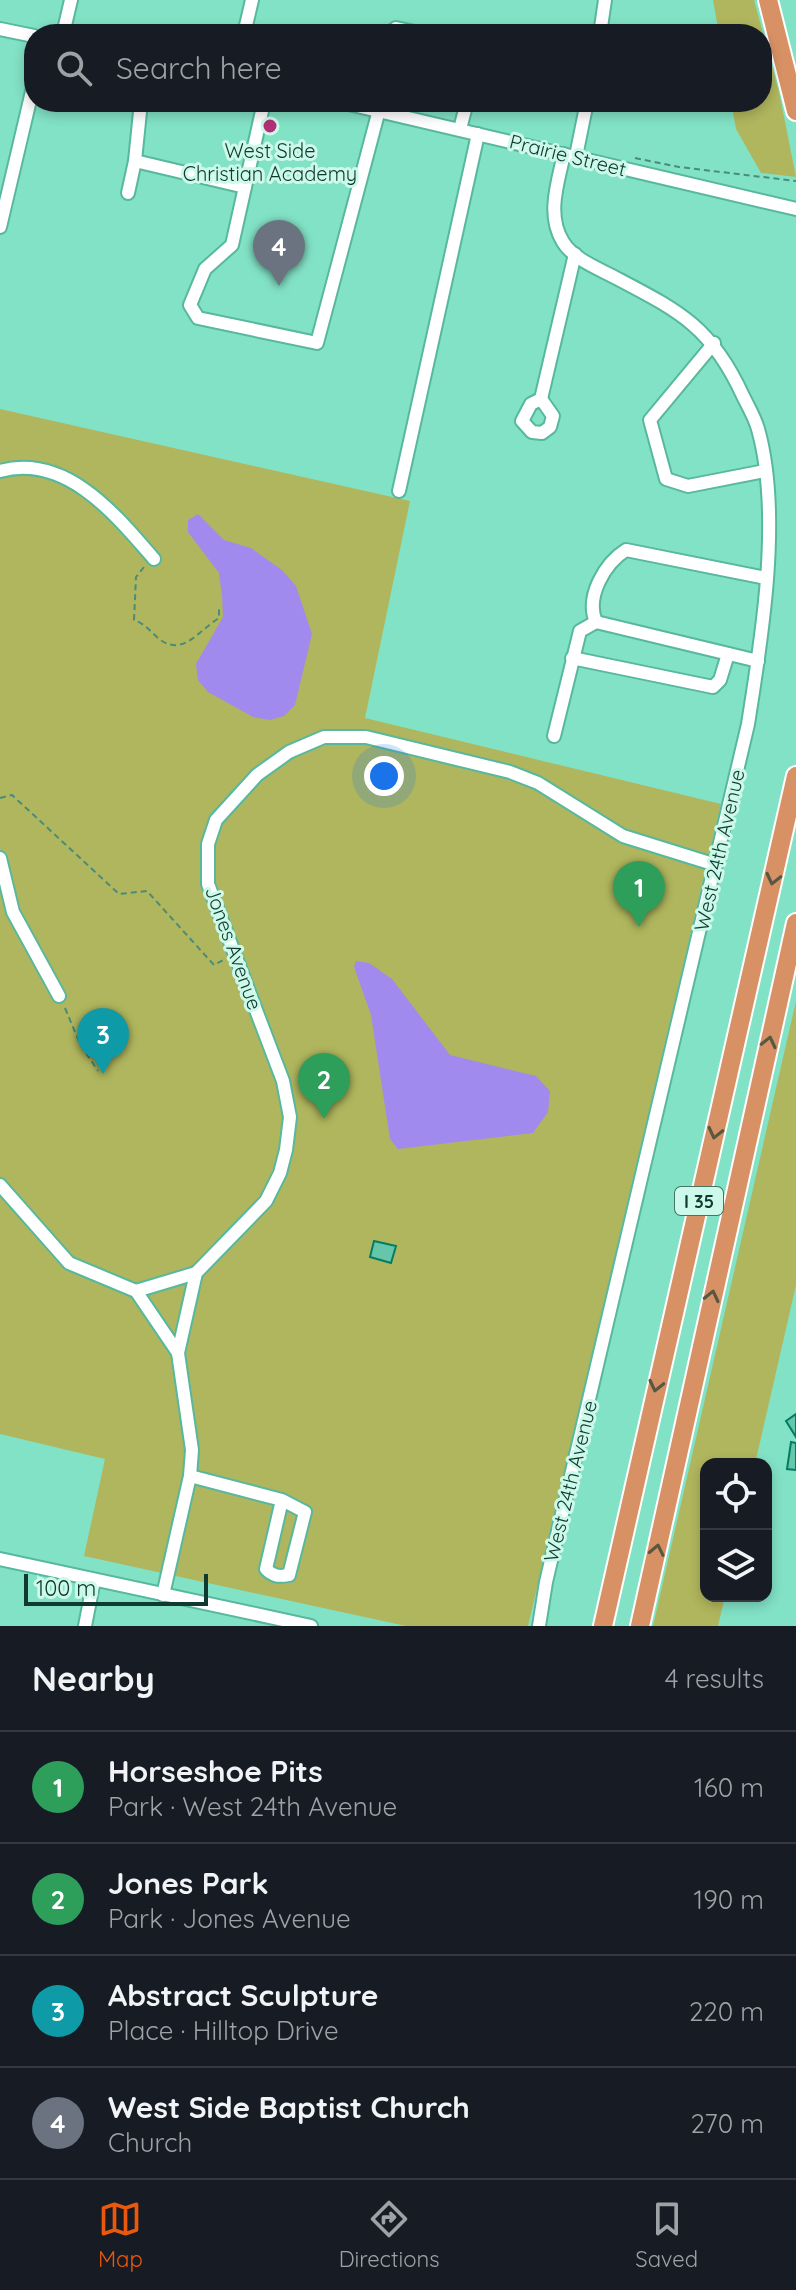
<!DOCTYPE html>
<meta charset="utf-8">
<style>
:root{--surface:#171b24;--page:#242831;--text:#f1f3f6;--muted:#9ea1a6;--line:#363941;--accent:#ea580c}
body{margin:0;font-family:Quicksand,sans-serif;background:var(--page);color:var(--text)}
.controls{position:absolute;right:24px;bottom:24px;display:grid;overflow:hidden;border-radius:16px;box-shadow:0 4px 12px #0003}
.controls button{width:72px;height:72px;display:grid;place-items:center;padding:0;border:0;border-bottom:2px solid var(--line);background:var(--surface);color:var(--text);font:40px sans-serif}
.scale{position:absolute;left:24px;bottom:20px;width:184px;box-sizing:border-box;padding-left:8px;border:4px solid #103a2f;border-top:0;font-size:22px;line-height:28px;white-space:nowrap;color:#103a2f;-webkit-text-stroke:6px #ccf9e9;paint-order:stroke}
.you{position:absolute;left:384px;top:776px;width:28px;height:28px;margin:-20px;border:6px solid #fff;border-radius:50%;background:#1a73e8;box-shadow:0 0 0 12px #1a73e833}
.badge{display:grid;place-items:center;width:52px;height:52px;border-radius:50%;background:var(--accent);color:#fff;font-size:26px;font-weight:700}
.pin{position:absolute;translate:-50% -66px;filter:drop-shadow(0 2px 4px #0008)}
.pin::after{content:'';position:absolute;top:42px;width:28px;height:24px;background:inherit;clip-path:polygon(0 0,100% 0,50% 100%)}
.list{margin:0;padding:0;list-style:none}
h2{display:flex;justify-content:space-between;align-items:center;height:104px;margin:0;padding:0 32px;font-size:34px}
h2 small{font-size:26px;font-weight:400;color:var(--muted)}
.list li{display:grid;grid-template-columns:52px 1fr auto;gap:24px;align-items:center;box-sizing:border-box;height:112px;padding:0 32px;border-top:2px solid var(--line)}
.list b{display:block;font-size:30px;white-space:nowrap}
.list p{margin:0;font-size:26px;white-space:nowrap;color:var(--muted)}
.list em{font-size:26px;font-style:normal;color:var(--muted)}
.icon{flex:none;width:44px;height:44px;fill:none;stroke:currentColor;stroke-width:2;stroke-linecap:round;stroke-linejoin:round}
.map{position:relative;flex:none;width:796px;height:1626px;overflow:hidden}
.search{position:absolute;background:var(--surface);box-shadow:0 4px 12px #0003;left:24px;right:24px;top:24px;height:88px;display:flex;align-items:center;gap:20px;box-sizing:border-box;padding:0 28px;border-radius:32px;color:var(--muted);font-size:30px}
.sheet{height:552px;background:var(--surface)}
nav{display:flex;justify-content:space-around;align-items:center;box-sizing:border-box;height:112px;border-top:2px solid var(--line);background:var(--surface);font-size:22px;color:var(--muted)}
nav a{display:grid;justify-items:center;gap:4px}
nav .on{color:var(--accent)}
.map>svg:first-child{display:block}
.green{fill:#b0b65d}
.water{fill:#a08aee}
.building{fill:#65c6aa;stroke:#027d64;stroke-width:2}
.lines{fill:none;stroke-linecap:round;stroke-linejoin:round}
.minor-casing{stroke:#57b89d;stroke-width:16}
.highway-casing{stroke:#fff;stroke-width:22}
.path{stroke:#488c79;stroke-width:2;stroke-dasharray:6 4;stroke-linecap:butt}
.minor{stroke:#fff;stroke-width:12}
.highway{stroke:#d89164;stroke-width:18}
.oneway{stroke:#565842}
.poi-dot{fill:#b32f76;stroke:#ccf9e9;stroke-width:3}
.labels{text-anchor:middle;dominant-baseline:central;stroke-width:6;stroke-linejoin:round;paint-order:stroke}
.shield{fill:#ccf9e9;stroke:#487367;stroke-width:2}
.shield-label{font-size:18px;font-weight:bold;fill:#103a2f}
.poi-label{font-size:20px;fill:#103a2f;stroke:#ccf9e9}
.street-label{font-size:20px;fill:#103a2f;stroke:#ccf9e9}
</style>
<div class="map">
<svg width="796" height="1626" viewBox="0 0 796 1626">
<rect width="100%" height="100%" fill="#82e2c5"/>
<g class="green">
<path d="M713 0H754L779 92 796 177 761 173 736 129 731 102H762V34H719Z"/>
<path d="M0 409 410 501 365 718 721 804 528 1626H406L84 1556 105 1459 0 1434Z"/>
<path d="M796 1001V1285L755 1464H706V1596H725L718 1626H653Z"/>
</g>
<g class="water">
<path d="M198 514 224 540 251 548 282 570 296 586 312 634 295 705 284 716 270 720 253 717 208 692 198 680 196 664 223 617 222 596 219 573 188 532V520Z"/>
<path d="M356 961 369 963 392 979 450 1055 536 1076 550 1091 548 1112 533 1133 398 1149 390 1139 371 1015 354 967Z"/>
</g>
<g class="building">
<path d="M374 1241 396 1246 391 1263 370 1257Z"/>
<path d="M796 1414V1437L786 1421Z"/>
<path d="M791 1442 796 1443V1470L787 1469Z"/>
</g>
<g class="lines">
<defs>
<g id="minor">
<path d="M0 29 34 36"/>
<path d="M63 34 71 0"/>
<path d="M244 34 252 0"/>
<path d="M388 34 396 28 424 34"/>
<path d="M600 34 605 0"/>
<path d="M264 102 232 245 205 269 190 305 198 318 317 343 379 110"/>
<path d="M340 102 796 209"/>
<path d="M460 129 467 102"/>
<path d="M576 156 587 102"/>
<path d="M135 161 245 187"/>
<path d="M128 193 135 161 141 102"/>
<path d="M0 227 34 83"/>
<path d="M714 343 650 420 666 479 688 486 765 471"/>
<path d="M541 399 575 254"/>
<path d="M541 399 553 416 550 427 542 433 532 432 522 421 531 404Z"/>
<path d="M0 471C66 453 116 515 154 559"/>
<path d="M399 491 478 134"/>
<path d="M596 622C585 597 605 563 626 550L766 578"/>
<path d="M572 658 713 687 720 680 728 654"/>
<path d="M554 736 580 631 596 622 758 661"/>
<path d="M0 858 13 912 59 996"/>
<path d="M0 1185 69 1263 136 1291 178 1353 192 1450 190 1476 163 1595"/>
<path d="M136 1291 196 1273"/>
<path d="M178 1353 196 1273 266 1201 280 1173 286 1150 290 1117 283 1081 208 884V844L216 820 257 775 289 752 324 737H366L510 772 538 783 623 836 716 865"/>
<path d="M190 1476 282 1500 266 1569C273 1576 278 1577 289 1575L305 1512 282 1500"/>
<path d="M0 1559 311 1626"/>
<path d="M85 1626 94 1580"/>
<path d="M539 1626 546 1582 748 724C762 637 782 514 758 429 755 418 748 406 743 396 712 328 681 312 618 279 600 269 574 260 563 242 546 215 558 182 564 154"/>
</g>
<g id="highway">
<path d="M768 0 796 111"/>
<path d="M603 1626 796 776"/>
<path d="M640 1626 796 923"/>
</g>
</defs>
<use href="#minor" class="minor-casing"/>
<use href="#highway" class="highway-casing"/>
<g class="path">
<path d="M635 158 679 167 796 181"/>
<path d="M144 567 136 577 134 620C145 624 150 631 159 639 183 657 198 631 219 618V608"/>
<path d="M0 798 12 795 119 894 147 891 214 965 225 959"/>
<path d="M65 1008 80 1044 98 1071"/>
</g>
<use href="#minor" class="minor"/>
<use href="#highway" class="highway"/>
</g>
<defs><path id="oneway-chevron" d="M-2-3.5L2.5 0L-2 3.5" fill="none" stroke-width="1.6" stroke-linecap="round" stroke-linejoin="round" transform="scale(2)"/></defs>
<g class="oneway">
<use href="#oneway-chevron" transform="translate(773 879) rotate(103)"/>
<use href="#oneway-chevron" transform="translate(769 1042) rotate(-77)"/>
<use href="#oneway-chevron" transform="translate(715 1133) rotate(103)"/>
<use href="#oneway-chevron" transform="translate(712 1296) rotate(-77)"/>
<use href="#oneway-chevron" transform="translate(656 1386) rotate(103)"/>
<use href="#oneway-chevron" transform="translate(657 1550) rotate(-78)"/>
</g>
<circle class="poi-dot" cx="270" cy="126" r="8"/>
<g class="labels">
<rect class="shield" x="675" y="1187" width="48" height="28" rx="6"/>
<g class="shield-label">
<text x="699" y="1201">I 35</text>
</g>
<g class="poi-label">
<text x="270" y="150">West Side<tspan x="270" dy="23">Christian Academy</tspan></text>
</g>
<g class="street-label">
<text transform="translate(568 155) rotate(14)">Prairie Street</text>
<text transform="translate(719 850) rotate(-77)">West 24th Avenue</text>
<text transform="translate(234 948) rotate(70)">Jones Avenue</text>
<text transform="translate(570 1481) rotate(-76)">West 24th Avenue</text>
</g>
</g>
</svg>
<div class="controls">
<button><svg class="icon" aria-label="locate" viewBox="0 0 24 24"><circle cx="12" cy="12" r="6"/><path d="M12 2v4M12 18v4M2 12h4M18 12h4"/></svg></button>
<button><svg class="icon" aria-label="layers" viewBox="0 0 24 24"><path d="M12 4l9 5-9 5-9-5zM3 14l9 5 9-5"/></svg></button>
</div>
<div class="scale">100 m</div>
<div class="you"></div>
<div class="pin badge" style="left:639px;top:927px;background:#2e9e5b">1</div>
<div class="pin badge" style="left:324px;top:1119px;background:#2e9e5b">2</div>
<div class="pin badge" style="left:103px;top:1074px;background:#0f9aa8">3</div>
<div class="pin badge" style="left:279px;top:286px;background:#6b7280">4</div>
<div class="search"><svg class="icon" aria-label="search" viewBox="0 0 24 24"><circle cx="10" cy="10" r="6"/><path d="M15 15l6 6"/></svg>Search here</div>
</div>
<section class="sheet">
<h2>Nearby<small>4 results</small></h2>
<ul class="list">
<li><span class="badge" style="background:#2e9e5b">1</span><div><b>Horseshoe Pits</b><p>Park · West 24th Avenue</p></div><em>160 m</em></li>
<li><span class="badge" style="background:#2e9e5b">2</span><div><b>Jones Park</b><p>Park · Jones Avenue</p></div><em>190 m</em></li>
<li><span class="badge" style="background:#0f9aa8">3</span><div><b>Abstract Sculpture</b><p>Place · Hilltop Drive</p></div><em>220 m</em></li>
<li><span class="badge" style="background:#6b7280">4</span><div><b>West Side Baptist Church</b><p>Church</p></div><em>270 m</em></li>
</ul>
</section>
<nav>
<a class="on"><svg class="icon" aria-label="map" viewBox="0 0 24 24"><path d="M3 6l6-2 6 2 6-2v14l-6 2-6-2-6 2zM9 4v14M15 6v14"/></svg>Map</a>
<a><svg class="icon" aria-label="directions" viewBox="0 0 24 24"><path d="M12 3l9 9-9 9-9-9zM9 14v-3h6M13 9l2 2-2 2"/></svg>Directions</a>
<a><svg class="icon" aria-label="saved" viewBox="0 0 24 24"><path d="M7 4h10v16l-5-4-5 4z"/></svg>Saved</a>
</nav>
